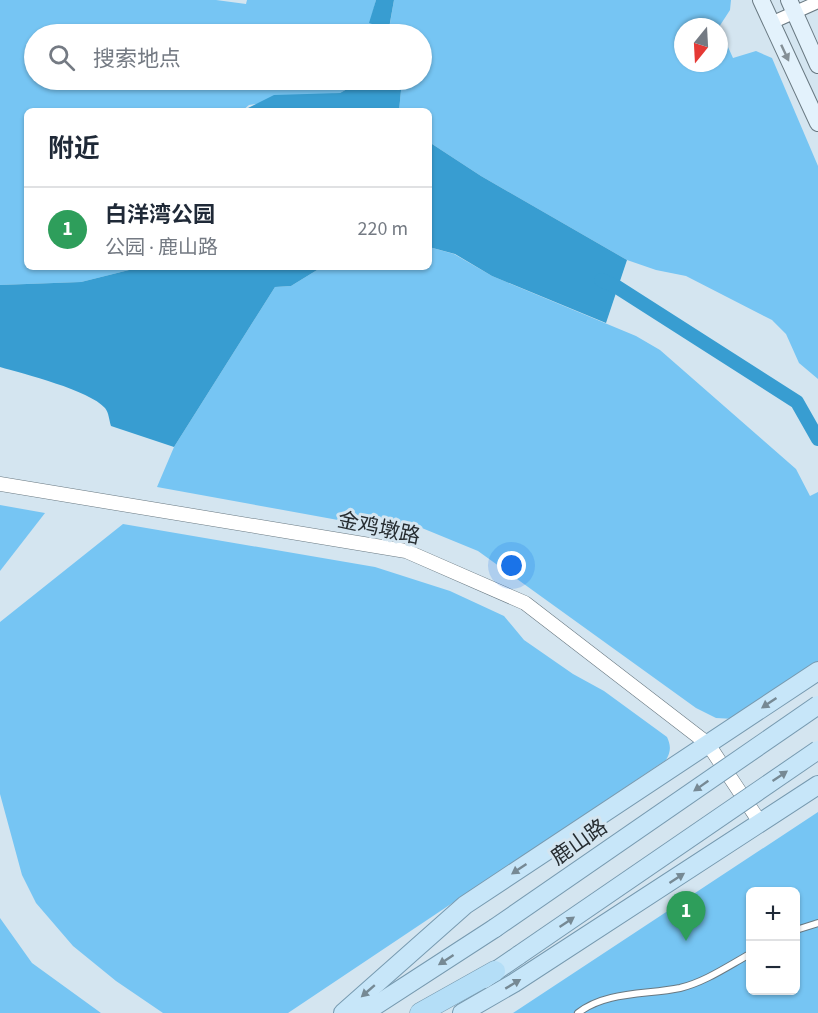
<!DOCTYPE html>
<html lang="zh">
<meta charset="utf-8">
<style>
:root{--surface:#fff;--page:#f6f6f7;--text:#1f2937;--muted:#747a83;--line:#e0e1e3;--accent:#0f766e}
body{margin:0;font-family:"Source Sans 3","Noto Sans SC",sans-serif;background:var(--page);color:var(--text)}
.controls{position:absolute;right:18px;bottom:18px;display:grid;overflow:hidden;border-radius:9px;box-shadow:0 2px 4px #0004}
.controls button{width:54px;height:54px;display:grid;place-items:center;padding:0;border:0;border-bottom:2px solid var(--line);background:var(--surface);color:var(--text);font:30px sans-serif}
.compass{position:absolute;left:674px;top:18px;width:54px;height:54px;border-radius:50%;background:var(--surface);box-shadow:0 2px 4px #0004;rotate:198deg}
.you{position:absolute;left:512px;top:566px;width:21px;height:21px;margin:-15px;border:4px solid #fff;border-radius:50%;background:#1a73e8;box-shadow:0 0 0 9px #1a73e833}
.badge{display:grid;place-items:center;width:39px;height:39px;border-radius:50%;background:var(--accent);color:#fff;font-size:20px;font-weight:700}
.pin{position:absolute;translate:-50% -50px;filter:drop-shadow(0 2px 3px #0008)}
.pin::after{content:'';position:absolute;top:32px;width:21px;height:18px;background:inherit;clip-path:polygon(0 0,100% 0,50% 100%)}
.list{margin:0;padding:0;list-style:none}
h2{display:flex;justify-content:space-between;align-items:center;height:78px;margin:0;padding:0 24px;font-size:26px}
h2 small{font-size:20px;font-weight:400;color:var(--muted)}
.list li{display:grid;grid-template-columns:39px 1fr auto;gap:18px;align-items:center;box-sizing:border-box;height:84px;padding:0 24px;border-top:2px solid var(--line)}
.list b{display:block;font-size:22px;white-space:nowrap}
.list p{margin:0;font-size:20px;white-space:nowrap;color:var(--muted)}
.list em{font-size:20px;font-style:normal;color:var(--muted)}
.icon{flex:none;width:33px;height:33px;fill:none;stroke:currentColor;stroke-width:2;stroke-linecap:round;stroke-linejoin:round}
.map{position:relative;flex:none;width:818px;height:1013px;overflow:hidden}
.search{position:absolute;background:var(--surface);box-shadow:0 2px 4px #0004;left:24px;top:24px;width:408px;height:66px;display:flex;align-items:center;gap:15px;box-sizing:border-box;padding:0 21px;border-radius:33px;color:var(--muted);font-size:22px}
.panel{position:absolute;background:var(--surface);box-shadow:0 2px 4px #0004;left:24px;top:108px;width:408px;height:162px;border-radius:9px}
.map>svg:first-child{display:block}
.green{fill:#76c5f3;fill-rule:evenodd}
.water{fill:#389dd1}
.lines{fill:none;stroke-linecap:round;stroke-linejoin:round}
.canal{stroke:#389dd1;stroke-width:14}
.service-casing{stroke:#697982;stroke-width:8}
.minor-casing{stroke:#697982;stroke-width:14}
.tertiary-casing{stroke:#697982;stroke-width:15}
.secondary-casing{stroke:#697982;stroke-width:18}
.primary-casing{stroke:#779ab0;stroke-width:20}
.trunk-casing{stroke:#779ab0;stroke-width:21}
.service{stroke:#fff;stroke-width:6}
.minor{stroke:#fff;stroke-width:12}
.tertiary{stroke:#fff;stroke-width:14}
.secondary{stroke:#e3f2fc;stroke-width:16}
.primary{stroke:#c7e6f9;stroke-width:18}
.trunk{stroke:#b4def7;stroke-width:20}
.primary-bridge-casing{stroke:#779ab0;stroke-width:20;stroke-linecap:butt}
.primary-bridge{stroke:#c7e6f9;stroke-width:18}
.oneway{fill:#848f96}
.oneway2{fill:#768994}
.labels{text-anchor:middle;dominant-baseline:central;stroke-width:6;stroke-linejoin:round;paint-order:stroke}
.street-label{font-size:21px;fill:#262c30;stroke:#d4e5f0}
</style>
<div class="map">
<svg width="818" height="1013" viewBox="0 0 818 1013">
<rect width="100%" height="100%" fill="#d4e5f0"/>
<g class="green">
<path d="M0 0H216L246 4 247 0H376L370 23 375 24 374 32H362V34H34V80H352L347 89 340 93 249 105 242 111H27V267H141L81 282 0 285Z"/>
<path d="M394 0H731L730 10 719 27H683V63H719V27L733 58 756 51 772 58 818 166V379L799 363 786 334 772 320 686 276 656 270 627 260 481 176 429 142V111H399L402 80H422V34H384L385 27 390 23Z"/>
<path d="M429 247 454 254 492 276 636 336 660 350 796 469 810 496 818 492V662L734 719 716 718 696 708 478 551 417 526 349 522 157 487 174 447 275 287 291 286 322 267H429Z"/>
<path d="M0 505 45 513 0 571Z"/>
<path d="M123 524 375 567 450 591 504 616 524 640 573 674 604 691 667 737C671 746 671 751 666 760L288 1013H163L116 981 73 946 36 903 22 875 0 794V622Z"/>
<path d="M818 812V1013H513ZM750 892H796V990H750Z"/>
<path d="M0 918 32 963 101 1013H0Z"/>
</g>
<g class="water">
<path d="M376 0H394L389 28 385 27 384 34H362L364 30 374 32 375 25 369 23Z"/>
<path d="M352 80H402L399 111H242L274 95 340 93 347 89Z"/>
<path d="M429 142 481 176 627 260 606 323 492 276 455 254 429 247Z"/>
<path d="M141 267H322L291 286 275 287 174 447 111 426C109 420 109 413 105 408 89 390 24 374 0 367V285L81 282Z"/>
</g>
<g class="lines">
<path class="canal" d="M601 280 617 287 797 402 818 439"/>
<defs>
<g id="service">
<path d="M796 930 818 923"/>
<path d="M578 1013C606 991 647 995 680 988 705 982 728 966 750 954"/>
</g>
<path id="minor" d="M771 23 818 2"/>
<path id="tertiary" d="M0 484 406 551 525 603 708 744 761 824"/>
<g id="secondary">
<path d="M761 0 818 123"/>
<path d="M789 0 818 65"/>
</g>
<g id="primary">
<path d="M484 979 519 955"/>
<path d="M343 1013 465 905 818 671"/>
<path d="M364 1013 495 928"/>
<path d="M462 1013 514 983 818 785"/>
</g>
<path id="trunk" d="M420 1013 495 971"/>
</defs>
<use href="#service" class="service-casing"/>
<use href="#minor" class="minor-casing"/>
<use href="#tertiary" class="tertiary-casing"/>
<use href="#secondary" class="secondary-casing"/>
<use href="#primary" class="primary-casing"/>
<use href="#trunk" class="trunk-casing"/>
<use href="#service" class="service"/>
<use href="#minor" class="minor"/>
<use href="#tertiary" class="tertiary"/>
<use href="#secondary" class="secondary"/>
<use href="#primary" class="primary"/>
<use href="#trunk" class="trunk"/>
<defs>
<g id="primary-bridge">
<path d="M495 928 818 705"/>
<path d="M519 955 818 750"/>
</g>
</defs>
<use href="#primary-bridge" class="primary-bridge-casing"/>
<use href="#primary-bridge" class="primary-bridge"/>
</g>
<defs><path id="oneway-solid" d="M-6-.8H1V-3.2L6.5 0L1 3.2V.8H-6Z" transform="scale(1.5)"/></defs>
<use class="oneway" href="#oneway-solid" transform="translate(785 53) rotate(65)"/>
<g class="oneway2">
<use href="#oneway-solid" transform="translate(769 703) rotate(146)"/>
<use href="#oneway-solid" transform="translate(780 776) rotate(-34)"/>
<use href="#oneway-solid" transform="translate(701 786) rotate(145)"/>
<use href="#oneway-solid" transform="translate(519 869) rotate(146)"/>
<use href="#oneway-solid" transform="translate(677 878) rotate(-33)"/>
<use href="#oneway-solid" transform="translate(567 922) rotate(-34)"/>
<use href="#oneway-solid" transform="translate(446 960) rotate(147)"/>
<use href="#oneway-solid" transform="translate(513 984) rotate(-31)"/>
<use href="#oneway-solid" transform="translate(368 991) rotate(139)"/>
</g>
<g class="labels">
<g class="street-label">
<text transform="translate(379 528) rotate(12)">金鸡墩路</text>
<text transform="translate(579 842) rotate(-35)">鹿山路</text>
</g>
</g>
</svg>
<div class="controls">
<button>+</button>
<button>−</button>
</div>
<svg class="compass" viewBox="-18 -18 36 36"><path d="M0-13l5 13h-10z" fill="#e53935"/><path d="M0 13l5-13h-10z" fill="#747a83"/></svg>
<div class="you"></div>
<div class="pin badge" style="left:686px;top:941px;background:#2e9e5b">1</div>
<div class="search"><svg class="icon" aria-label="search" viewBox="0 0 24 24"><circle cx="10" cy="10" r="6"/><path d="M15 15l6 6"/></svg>搜索地点</div>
<section class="panel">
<h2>附近<small></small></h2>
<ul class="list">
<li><span class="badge" style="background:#2e9e5b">1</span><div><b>白洋湾公园</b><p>公园 · 鹿山路</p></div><em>220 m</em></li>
</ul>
</section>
</div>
